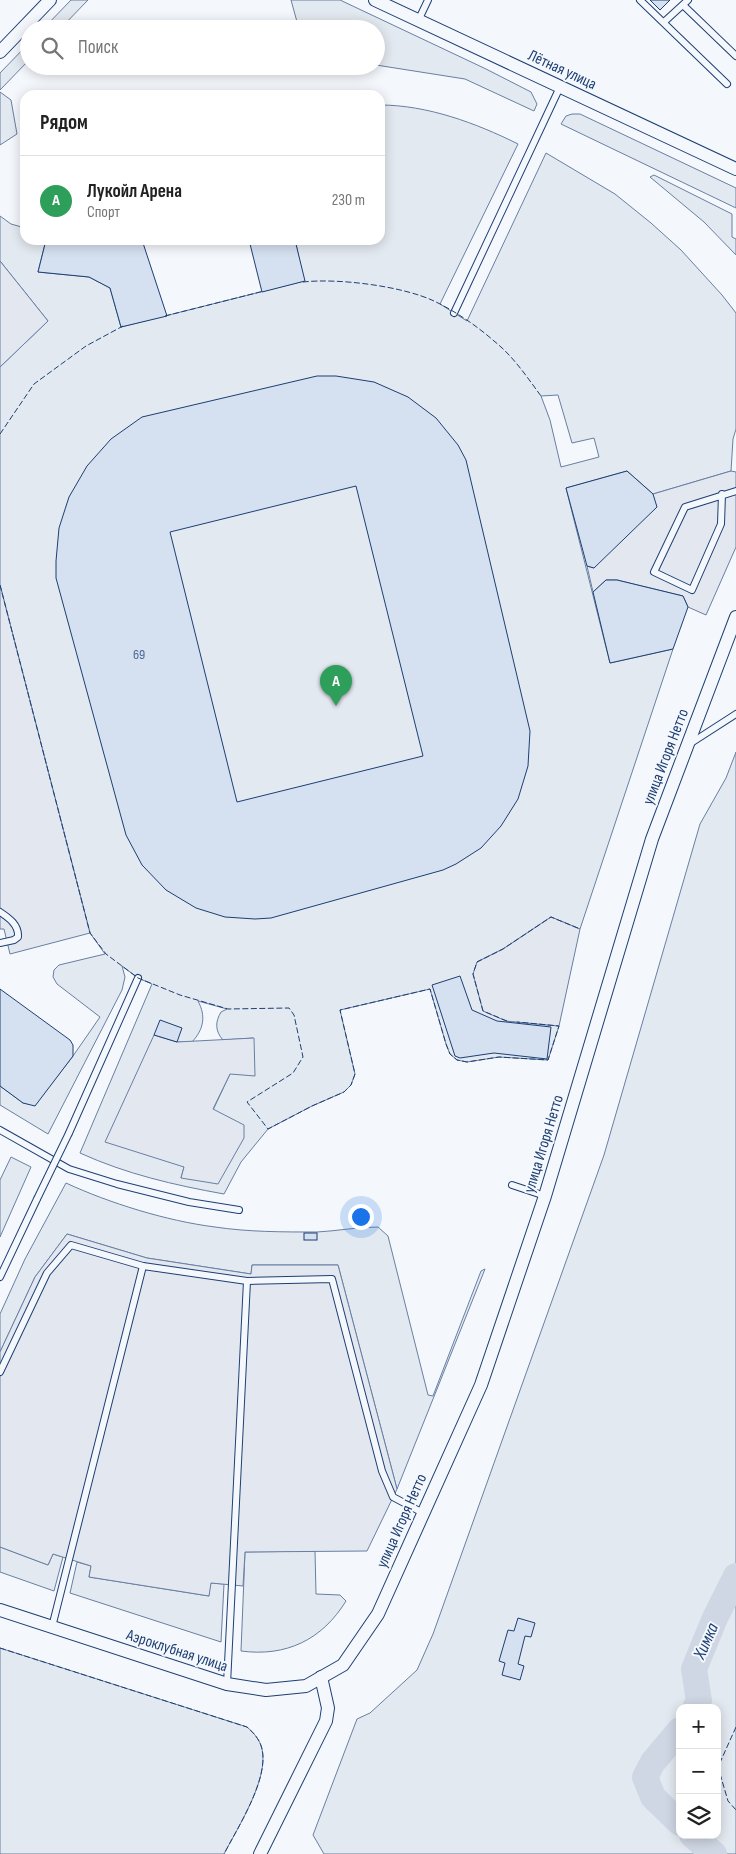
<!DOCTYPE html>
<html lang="ru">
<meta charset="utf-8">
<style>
:root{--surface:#fff;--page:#f6f6f6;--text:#222;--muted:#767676;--line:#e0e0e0;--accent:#b45309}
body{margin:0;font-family:"Sofia Sans Condensed",sans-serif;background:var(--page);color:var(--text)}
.controls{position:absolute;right:15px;bottom:15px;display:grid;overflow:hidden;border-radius:10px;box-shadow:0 2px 12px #0003}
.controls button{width:45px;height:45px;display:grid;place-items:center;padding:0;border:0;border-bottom:1px solid var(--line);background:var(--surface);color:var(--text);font:25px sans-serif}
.you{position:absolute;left:360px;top:1216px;width:18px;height:18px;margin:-12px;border:4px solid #fff;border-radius:50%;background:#1a73e8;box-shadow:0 0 0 8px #1a73e833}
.badge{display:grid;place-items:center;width:32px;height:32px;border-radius:50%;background:var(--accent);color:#fff;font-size:16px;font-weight:700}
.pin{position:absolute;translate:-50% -41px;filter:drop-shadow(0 1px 2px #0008)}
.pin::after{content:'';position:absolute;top:26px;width:18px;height:15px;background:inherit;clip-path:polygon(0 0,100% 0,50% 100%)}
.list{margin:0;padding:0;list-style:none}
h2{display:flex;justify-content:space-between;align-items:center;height:65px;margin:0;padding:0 20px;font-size:21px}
h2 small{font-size:16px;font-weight:400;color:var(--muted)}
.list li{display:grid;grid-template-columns:32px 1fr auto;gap:15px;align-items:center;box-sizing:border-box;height:90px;padding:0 20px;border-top:1px solid var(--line)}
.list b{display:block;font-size:19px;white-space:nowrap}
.list p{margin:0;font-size:16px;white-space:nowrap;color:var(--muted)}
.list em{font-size:16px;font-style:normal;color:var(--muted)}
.icon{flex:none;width:28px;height:28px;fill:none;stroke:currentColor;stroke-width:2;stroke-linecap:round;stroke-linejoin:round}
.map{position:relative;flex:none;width:736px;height:1854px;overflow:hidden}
.search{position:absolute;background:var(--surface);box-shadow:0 2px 12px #0003;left:20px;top:20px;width:365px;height:55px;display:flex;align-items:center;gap:12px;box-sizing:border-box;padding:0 18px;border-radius:28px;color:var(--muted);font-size:19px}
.panel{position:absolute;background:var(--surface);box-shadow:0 2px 12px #0003;left:20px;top:90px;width:365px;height:155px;border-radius:15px}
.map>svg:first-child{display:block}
.green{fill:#e3e9f0;stroke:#687fa3;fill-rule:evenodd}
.parking{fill:#e3e8f0;stroke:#687fa3}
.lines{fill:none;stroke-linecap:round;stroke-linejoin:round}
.river{stroke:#cfd7e4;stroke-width:26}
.building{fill:#d5e0f0;stroke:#1d3f73;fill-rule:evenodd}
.service-casing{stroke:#1d3f73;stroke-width:8}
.minor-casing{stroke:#1d3f73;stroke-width:14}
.service{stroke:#f4f7fb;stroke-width:6}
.minor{stroke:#f4f7fb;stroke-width:12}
.service-bridge-casing{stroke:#1d3f73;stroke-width:8;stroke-linecap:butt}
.service-bridge{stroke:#f4f7fb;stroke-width:6}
.fence{stroke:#1d3f73;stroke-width:1;stroke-dasharray:6 2.5;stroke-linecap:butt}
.labels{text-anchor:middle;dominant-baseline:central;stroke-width:4;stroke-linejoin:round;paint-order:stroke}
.number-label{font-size:14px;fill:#4b6792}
.street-label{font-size:16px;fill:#1d3f73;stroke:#f4f7fb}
.water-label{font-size:18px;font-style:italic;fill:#1d3f73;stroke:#f4f7fb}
</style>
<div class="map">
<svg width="736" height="1854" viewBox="0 0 736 1854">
<rect width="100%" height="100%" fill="#f4f7fb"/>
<g class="green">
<path d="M71 0H88L60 29H43Z"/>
<path d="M291 0H340L486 69 531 92 537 104 534 111 465 79 376 65V29H299Z"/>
<path d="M29 43V60L0 90V73Z"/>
<path d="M0 92 11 100 17 134 0 145Z"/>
<path d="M380 105C427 105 476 123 518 144L440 304 467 321 546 153 615 194 651 223 681 250 722 295 736 313V429L733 439 731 471 653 494 627 471 566 488 610 663 673 649 580 929 551 917 503 949 477 962 506 1021 559 1026 548 1060 499 1057 467 1062 457 1060 450 1054 446 1044 430 989 340 1010 355 1074 351 1085 344 1092 312 1106 268 1129 241 1162 224 1194C174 1185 126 1174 80 1153L152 984 138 978 122 966 125 977 122 990 48 1134 0 1105V1086L23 1103 35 1105 73 1056 100 1017 57 984 53 977 54 970 59 965 105 954 90 933 0 585V367L48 321 0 261V216L11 224 25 228V240H46L38 272 89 277 110 288 121 327 304 281 295 240H380ZM558 395 572 443 594 438 599 457 561 467 550 420 541 396ZM198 1001 227 1009 221 1012C215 1022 215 1031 223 1040L253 1038 230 1074 181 1178 184 1167 155 1035 177 1042H192C204 1029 206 1016 198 1001Z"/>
<path d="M572 114H580L736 188V208L561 124 566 116Z"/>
<path d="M654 175 732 214V237L736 239V255L704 222 650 177Z"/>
<path d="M736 752V1854H324L313 1835 357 1719 370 1713 417 1670 433 1634 604 1155 700 824 726 778ZM680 1708H717V1835H680Z"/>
<path d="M11 1157 31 1167 0 1237V1180Z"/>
<path d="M66 1183C109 1203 167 1221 215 1227 248 1232 283 1232 317 1232 337 1231 357 1227 378 1227L388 1236 428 1395 433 1396 481 1271 485 1269 397 1489 338 1265H252L251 1274 147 1258 67 1234 35 1277 0 1352V1314L25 1259Z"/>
<path d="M0 1547 48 1565 53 1554 63 1557 54 1591 0 1572Z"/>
<path d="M315 1551 316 1594 340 1595 346 1601C322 1640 286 1657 241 1651L245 1552Z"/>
<path d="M77 1562 91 1566 89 1577 209 1596 210 1583 224 1584 221 1642 70 1593Z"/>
<path d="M0 1648 247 1727C254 1733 260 1740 262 1749 269 1779 238 1827 224 1854H0Z"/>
</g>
<g class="parking">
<path d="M0 261 48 321 0 367Z"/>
<path d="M731 471 736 472V547L706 615 688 607 683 596 617 580H606L593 592 587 566 594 568 653 494Z"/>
<path d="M0 585 90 933 10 954 4 929H0Z"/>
<path d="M551 917 580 929 559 1026 506 1021 483 1011 473 974 477 962 503 949Z"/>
<path d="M154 1035 177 1042 254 1038 255 1076 230 1074 213 1109 244 1125V1138L218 1184 181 1178 184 1167 105 1142Z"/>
<path d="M67 1234 147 1258 251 1274 252 1265H338L397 1489 367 1551 245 1552 243 1586 211 1583 209 1596 89 1577 91 1566 53 1554 48 1565 0 1547V1352L35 1277Z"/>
</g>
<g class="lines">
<g class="river">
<path d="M695 1708 699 1701 694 1669 715 1618 736 1576"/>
<path d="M680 1730 653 1762 645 1777 653 1797 680 1823"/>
<path d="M692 1835 714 1854"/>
</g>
</g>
<g class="building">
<path d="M650 0H670L660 10Z"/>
<path d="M46 240H139L143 243 167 316 121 327 110 288 89 277 38 272Z"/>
<path d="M249 240H295L305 281 262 292Z"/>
<path d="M317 376H336L374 382 408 397 436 418 458 445 466 460 530 731 528 766 518 799 501 826 481 848 456 864 443 870 271 918 255 919 225 917 196 908 166 890 142 865 126 835 56 578V561L59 528 69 497 87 466 111 439 142 417ZM356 486 423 756 237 802 170 532Z"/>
<path d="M627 471 653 494 657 507 594 568 587 566 566 488Z"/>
<path d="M606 580H617L683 596 688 607 673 649 610 663 593 592Z"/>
<path d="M460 976 472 1010 497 1021 551 1027 547 1059 494 1053 460 1058 455 1056 432 985Z"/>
<path d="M0 989 70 1040 73 1045V1056L35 1106 23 1103 0 1086Z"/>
<path d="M160 1020 182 1028 177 1042 154 1035Z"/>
<rect x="304" y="1233" width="13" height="7"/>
<path d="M518 1618 535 1623 531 1637 525 1636 518 1664 524 1666 520 1680 502 1675 505 1663 499 1661 508 1630 514 1631Z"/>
</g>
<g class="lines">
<defs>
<g id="service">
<path d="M640 0 727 84"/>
<path d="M683 5 736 56"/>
<path d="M418 21 428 0"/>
<path d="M664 22 688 0"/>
<path d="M454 313 560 87"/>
<path d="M722 494 721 524 692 590 654 572 685 507 736 491"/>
<path d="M691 743 736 714"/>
<path d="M0 912C9 918 19 925 18 937L14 940 0 943"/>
<path d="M0 1130 69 1169 117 1184 189 1202 239 1210"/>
<path d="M69 1133 138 978"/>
<path d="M512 1185 545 1196"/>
<path d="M0 1277 37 1199"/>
<path d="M0 1372 47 1273 71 1245 143 1266 247 1281 332 1279 382 1471 393 1497 423 1513"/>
<path d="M52 1627 143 1266"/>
<path d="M227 1684 247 1281"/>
</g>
<g id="minor">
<path d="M375 0 736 169"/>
<path d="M0 52 50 0"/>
<path d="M0 1610 227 1684 266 1690 306 1686 343 1665 378 1614 481 1385 545 1196 652 839 736 617"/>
<path d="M260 1854 326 1721 328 1708 321 1677"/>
</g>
</defs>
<use href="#service" class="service-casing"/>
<use href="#minor" class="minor-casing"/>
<use href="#service" class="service"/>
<use href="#minor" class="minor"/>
<defs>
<path id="service-bridge" d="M37 1199 69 1133"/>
</defs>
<use href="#service-bridge" class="service-bridge-casing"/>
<use href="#service-bridge" class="service-bridge"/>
<g class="fence">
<path d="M303 282C338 278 402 286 434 301 455 311 477 326 494 341 513 356 527 377 541 396"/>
<path d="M165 316 264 291"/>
<path d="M0 434 34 384 86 346 123 326"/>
<path d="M0 585 90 933 106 954 138 978 180 995 228 1009 289 1008 294 1015 303 1057 293 1073 247 1102 268 1129 312 1106 344 1092 351 1085 355 1074 340 1010 430 989 446 1044 450 1054 457 1060 467 1062 499 1057 548 1060 559 1026 517 1022"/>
<path d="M507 1021 483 1011 473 974 477 962 503 949 551 917 580 929"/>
<path d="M0 1648 247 1727C254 1733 260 1740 262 1749 269 1779 238 1827 224 1854"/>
<path d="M736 1727 718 1767 728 1801 736 1810"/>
</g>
</g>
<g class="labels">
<g class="number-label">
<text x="139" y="654">69</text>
</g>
<g class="street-label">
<text transform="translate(562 70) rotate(25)">Лётная улица</text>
<text transform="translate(666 757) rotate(-69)">улица Игоря Нетто</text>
<text transform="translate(544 1144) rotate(-73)">улица Игоря Нетто</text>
<text transform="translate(402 1521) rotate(-66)">улица Игоря Нетто</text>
<text transform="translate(177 1651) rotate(18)">Аэроклубная улица</text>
</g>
<g class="water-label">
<text transform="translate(706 1641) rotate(-66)">Химка</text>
</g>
</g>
</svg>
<div class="controls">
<button>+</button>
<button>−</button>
<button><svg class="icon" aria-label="layers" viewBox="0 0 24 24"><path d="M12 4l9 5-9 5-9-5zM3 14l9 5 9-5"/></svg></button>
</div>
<div class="you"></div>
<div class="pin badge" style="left:336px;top:706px;background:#2e9e5b">A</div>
<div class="search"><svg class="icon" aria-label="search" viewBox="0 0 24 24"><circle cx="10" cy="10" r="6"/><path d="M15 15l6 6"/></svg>Поиск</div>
<section class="panel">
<h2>Рядом<small></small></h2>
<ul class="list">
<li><span class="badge" style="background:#2e9e5b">A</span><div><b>Лукойл Арена</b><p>Спорт</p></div><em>230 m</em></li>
</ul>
</section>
</div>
